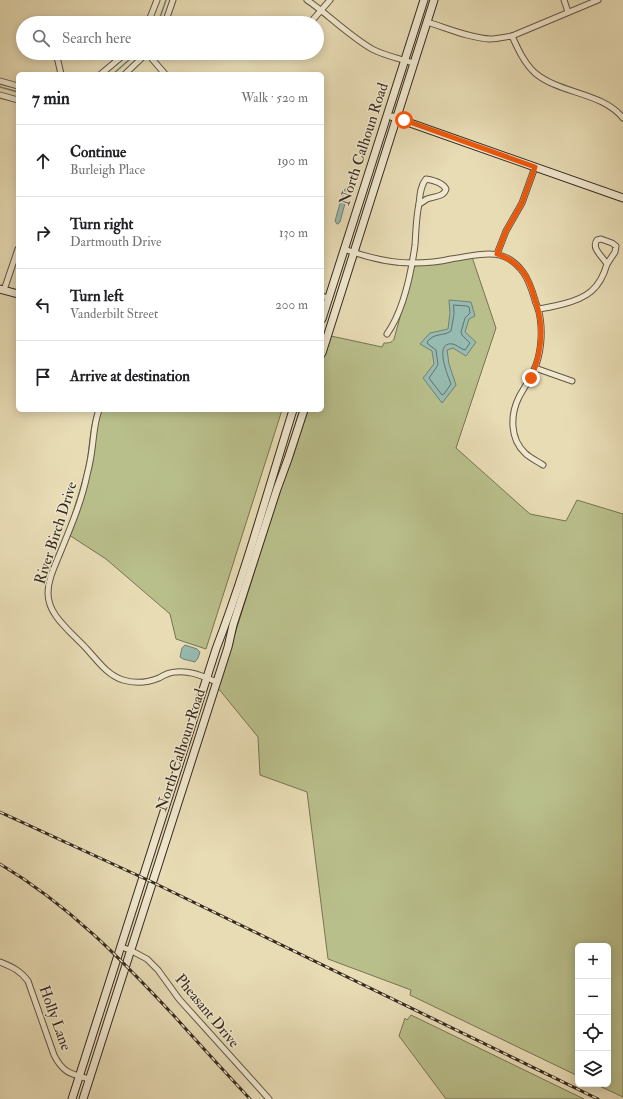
<!DOCTYPE html>
<meta charset="utf-8">
<style>
:root{--surface:#fff;--page:#f2f2f2;--text:#202124;--muted:#757577;--line:#e0e0e0}
body{margin:0;font-family:"IM FELL Double Pica",serif;background:var(--page);color:var(--text)}
.controls{position:absolute;right:12px;bottom:12px;display:grid;overflow:hidden;border-radius:6px;box-shadow:0 2px 10px #0003}
.controls button{width:36px;height:36px;display:grid;place-items:center;padding:0;border:0;border-bottom:1px solid var(--line);background:var(--surface);color:var(--text);font:20px sans-serif}
.stop{position:absolute;width:12px;height:12px;margin:-9px;border:3px solid #ea580c;border-radius:50%;background:#fff}
.stop.end{background:#ea580c;border-color:#fff;box-shadow:0 1px 4px #0008}
.list{margin:0;padding:0;list-style:none}
h2{display:flex;justify-content:space-between;align-items:center;height:52px;margin:0;padding:0 16px;font-size:17px}
h2 small{font-size:13px;font-weight:400;color:var(--muted)}
.list li{display:grid;grid-template-columns:26px 1fr auto;gap:12px;align-items:center;box-sizing:border-box;height:72px;padding:0 16px;border-top:1px solid var(--line)}
.list b{display:block;font-size:15px;white-space:nowrap}
.list p{margin:0;font-size:13px;white-space:nowrap;color:var(--muted)}
.list em{font-size:13px;font-style:normal;color:var(--muted)}
.icon{flex:none;width:22px;height:22px;fill:none;stroke:currentColor;stroke-width:2;stroke-linecap:round;stroke-linejoin:round}
.map{position:relative;flex:none;width:623px;height:1099px;overflow:hidden}
.search{position:absolute;background:var(--surface);box-shadow:0 2px 10px #0003;left:16px;top:16px;width:308px;height:44px;display:flex;align-items:center;gap:10px;box-sizing:border-box;padding:0 14px;border-radius:22px;color:var(--muted);font-size:15px}
.panel{position:absolute;background:var(--surface);box-shadow:0 2px 10px #0003;left:16px;top:72px;width:308px;height:340px;border-radius:6px}
.map>svg:first-child{display:block}
.green{fill:#b9bf8b;stroke:#777455}
.water{fill:#97bbb1;stroke:#708177}
.lines{fill:none;stroke-linecap:round;stroke-linejoin:round}
.shore{stroke:#667268;stroke-width:1}
.stream{stroke:#708177;stroke-width:1.5}
.street-casing{stroke:#625644;stroke-width:7}
.secondary-casing{stroke:#352a1f;stroke-width:9}
.street{stroke:#f0e8cf;stroke-width:5}
.secondary{stroke:#f0e8cf;stroke-width:7}
.rail-casing{stroke:#352a1f;stroke-width:3}
.rail{stroke:#f0e8cf;stroke-width:1.5;stroke-dasharray:4.5;stroke-linecap:butt}
.route{stroke:#ea580c;stroke-width:5}
.labels{text-anchor:middle;dominant-baseline:central;stroke-width:3;stroke-linejoin:round;paint-order:stroke}
.street-label{font-size:15px;fill:#352a1f;stroke:#f0e8cf}
</style>
<div class="map">
<svg width="623" height="1099" viewBox="0 0 623 1099">
<rect width="100%" height="100%" fill="#e8dcb5"/>
<filter id="stains"><feTurbulence type="fractalNoise" baseFrequency=".005" numOctaves="4"/><feColorMatrix values="0 0 0 0 .2 0 0 0 0 .09 0 0 0 0 .02 0 0 0 .5 -.17"/></filter>
<radialGradient id="worn" r=".72"><stop offset=".6" stop-color="#630" stop-opacity="0"/><stop offset="1" stop-color="#630" stop-opacity=".3"/></radialGradient>
<g class="green">
<path d="M472 257 496 328 456 448 530 514 566 521 577 500 623 514V1097L595 1084H608V946H578V1076L410 995 411 990 328 959 307 792 260 775 258 737 218 688 280 490 291 462 307 410H322V364L331 336 382 347 384 343C388 343 392 343 394 339L414 267 418 265Z"/>
<path d="M96 410H282L206 649 176 639 170 614 106 559 66 533C74 509 82 486 87 462 90 444 90 427 96 410Z"/>
<path d="M411 1015 584 1099H446L399 1036 405 1018 407 1020Z"/>
</g>
<g class="water">
<path d="M348 188V192L340 222 338 224H337L335 221 343 193 345 189Z"/>
<path d="M449 300 471 302 475 316 469 319 465 332 476 342 466 356 453 348 447 350 449 364 456 385 442 403 423 378 434 364 432 351 420 344 430 333 448 329 450 313Z"/>
<path d="M185 645 197 649 200 652 198 658 195 662 183 659 180 657 182 648Z"/>
</g>
<g class="lines">
<path class="shore" d="M454 305 467 306 469 307 470 313 465 318 461 332 462 335 470 343 465 350C461 349 457 345 453 344 433 341 448 376 451 384L444 394 442 395 429 378 438 365 436 350 428 344 427 342C435 332 442 337 451 331L454 314Z"/>
<g class="stream">
<path d="M158 23 166 0"/>
<path d="M113 74 137 53"/>
<path d="M0 87 18 92"/>
</g>
<defs>
<g id="street">
<path d="M307 0C329 15 348 35 372 49 383 55 397 58 410 62"/>
<path d="M564 0 568 12"/>
<path d="M427 22C447 28 469 38 490 39 497 39 505 37 512 36L598 0"/>
<path d="M148 23 157 0"/>
<path d="M165 23 173 0"/>
<path d="M310 23 330 0"/>
<path d="M512 36C518 49 524 63 535 73 560 94 602 92 623 118"/>
<path d="M54 53 57 57 61 74"/>
<path d="M147 53 165 74"/>
<path d="M101 74 126 53"/>
<path d="M125 74 147 53"/>
<path d="M0 81 18 86"/>
<path d="M0 95 18 100"/>
<path d="M426 179C432 180 443 183 446 189 444 197 435 196 427 199 425 200 422 203 419 204 420 196 420 186 426 179Z"/>
<path d="M601 239 612 243 616 246 615 252 607 264C602 256 591 248 597 240Z"/>
<path d="M344 249C366 257 389 263 412 263 425 263 439 262 451 259 479 255 503 245 523 272 529 280 532 290 535 300 535 303 537 305 538 308 543 326 542 348 536 365 532 377 525 386 519 397 510 415 510 439 525 453 530 458 537 461 543 465"/>
<path d="M497 254 506 231 522 203 535 167"/>
<path d="M4 290 18 249"/>
<path d="M322 296 328 298"/>
<path d="M538 309C546 308 555 306 563 304 587 298 600 289 607 264"/>
<path d="M387 334C404 310 411 274 415 245 416 231 416 218 419 204"/>
<path d="M535 368 572 381"/>
<path d="M99 410C94 423 94 435 92 449 91 458 89 467 87 475 81 504 69 531 58 558 53 570 48 581 48 593 48 601 51 609 56 616 63 626 74 636 83 645 95 657 106 675 123 680 136 684 147 683 159 678 164 675 169 672 176 672 190 670 204 677 217 682"/>
<path d="M121 947 130 950 147 959 158 970 179 999 269 1099"/>
<path d="M0 962C12 967 20 970 28 981L54 1055C63 1073 71 1074 89 1079"/>
</g>
<g id="secondary">
<path d="M393 117 623 198"/>
<path d="M0 289 18 294"/>
<path d="M322 319 424 0"/>
<path d="M322 353 434 0"/>
<path d="M72 1099 216 649C246 571 268 490 293 410"/>
<path d="M83 1099 228 647 233 625 277 489 288 459 304 410"/>
</g>
</defs>
<use href="#street" class="street-casing"/>
<use href="#secondary" class="secondary-casing"/>
<use href="#street" class="street"/>
<use href="#secondary" class="secondary"/>
<defs>
<g id="rail">
<path d="M0 812 152 882 598 1099"/>
<path d="M0 864C69 905 122 960 176 1018 200 1045 225 1072 250 1099"/>
</g>
</defs>
<use href="#rail" class="rail-casing"/>
<use href="#rail" class="rail"/>
</g>
<g class="lines">
<path class="route" d="M404 120 535 167 522 203 506 231 497 254C521 262 529 277 535 300 536 303 537 306 538 309 544 332 540 357 531 378"/>
</g>
<g class="labels">
<g class="street-label">
<text transform="translate(364 144) rotate(-72)">North Calhoun Road</text>
<text transform="translate(56 533) rotate(-72)">River Birch Drive</text>
<text transform="translate(181 750) rotate(-72)">North Calhoun Road</text>
<text transform="translate(207 1011) rotate(50)">Pheasant Drive</text>
<text transform="translate(55 1018) rotate(70)">Holly Lane</text>
</g>
</g>
<rect width="100%" height="100%" filter="url(#stains)"/>
<rect width="100%" height="100%" fill="url(#worn)"/>
</svg>
<div class="controls">
<button>+</button>
<button>−</button>
<button><svg class="icon" aria-label="locate" viewBox="0 0 24 24"><circle cx="12" cy="12" r="6"/><path d="M12 2v4M12 18v4M2 12h4M18 12h4"/></svg></button>
<button><svg class="icon" aria-label="layers" viewBox="0 0 24 24"><path d="M12 4l9 5-9 5-9-5zM3 14l9 5 9-5"/></svg></button>
</div>
<div class="stop" style="left:404px;top:120px"></div>
<div class="stop end" style="left:531px;top:378px"></div>
<div class="search"><svg class="icon" aria-label="search" viewBox="0 0 24 24"><circle cx="10" cy="10" r="6"/><path d="M15 15l6 6"/></svg>Search here</div>
<section class="panel">
<h2>7 min<small>Walk · 520 m</small></h2>
<ul class="list">
<li><svg class="icon" aria-label="ahead" viewBox="0 0 24 24"><path d="M12 20V5M6 11l6-6 6 6"/></svg><div><b>Continue</b><p>Burleigh Place</p></div><em>190 m</em></li>
<li><svg class="icon" aria-label="right" viewBox="0 0 24 24"><path d="M7 20v-9h11M14 6l5 5-5 5"/></svg><div><b>Turn right</b><p>Dartmouth Drive</p></div><em>130 m</em></li>
<li><svg class="icon" aria-label="left" viewBox="0 0 24 24"><path d="M17 20v-9H6M10 6l-5 5 5 5"/></svg><div><b>Turn left</b><p>Vanderbilt Street</p></div><em>200 m</em></li>
<li><svg class="icon" aria-label="arrive" viewBox="0 0 24 24"><path d="M6 21V4h12l-3 4 3 4H6"/></svg><div><b>Arrive at destination</b></div></li>
</ul>
</section>
</div>
